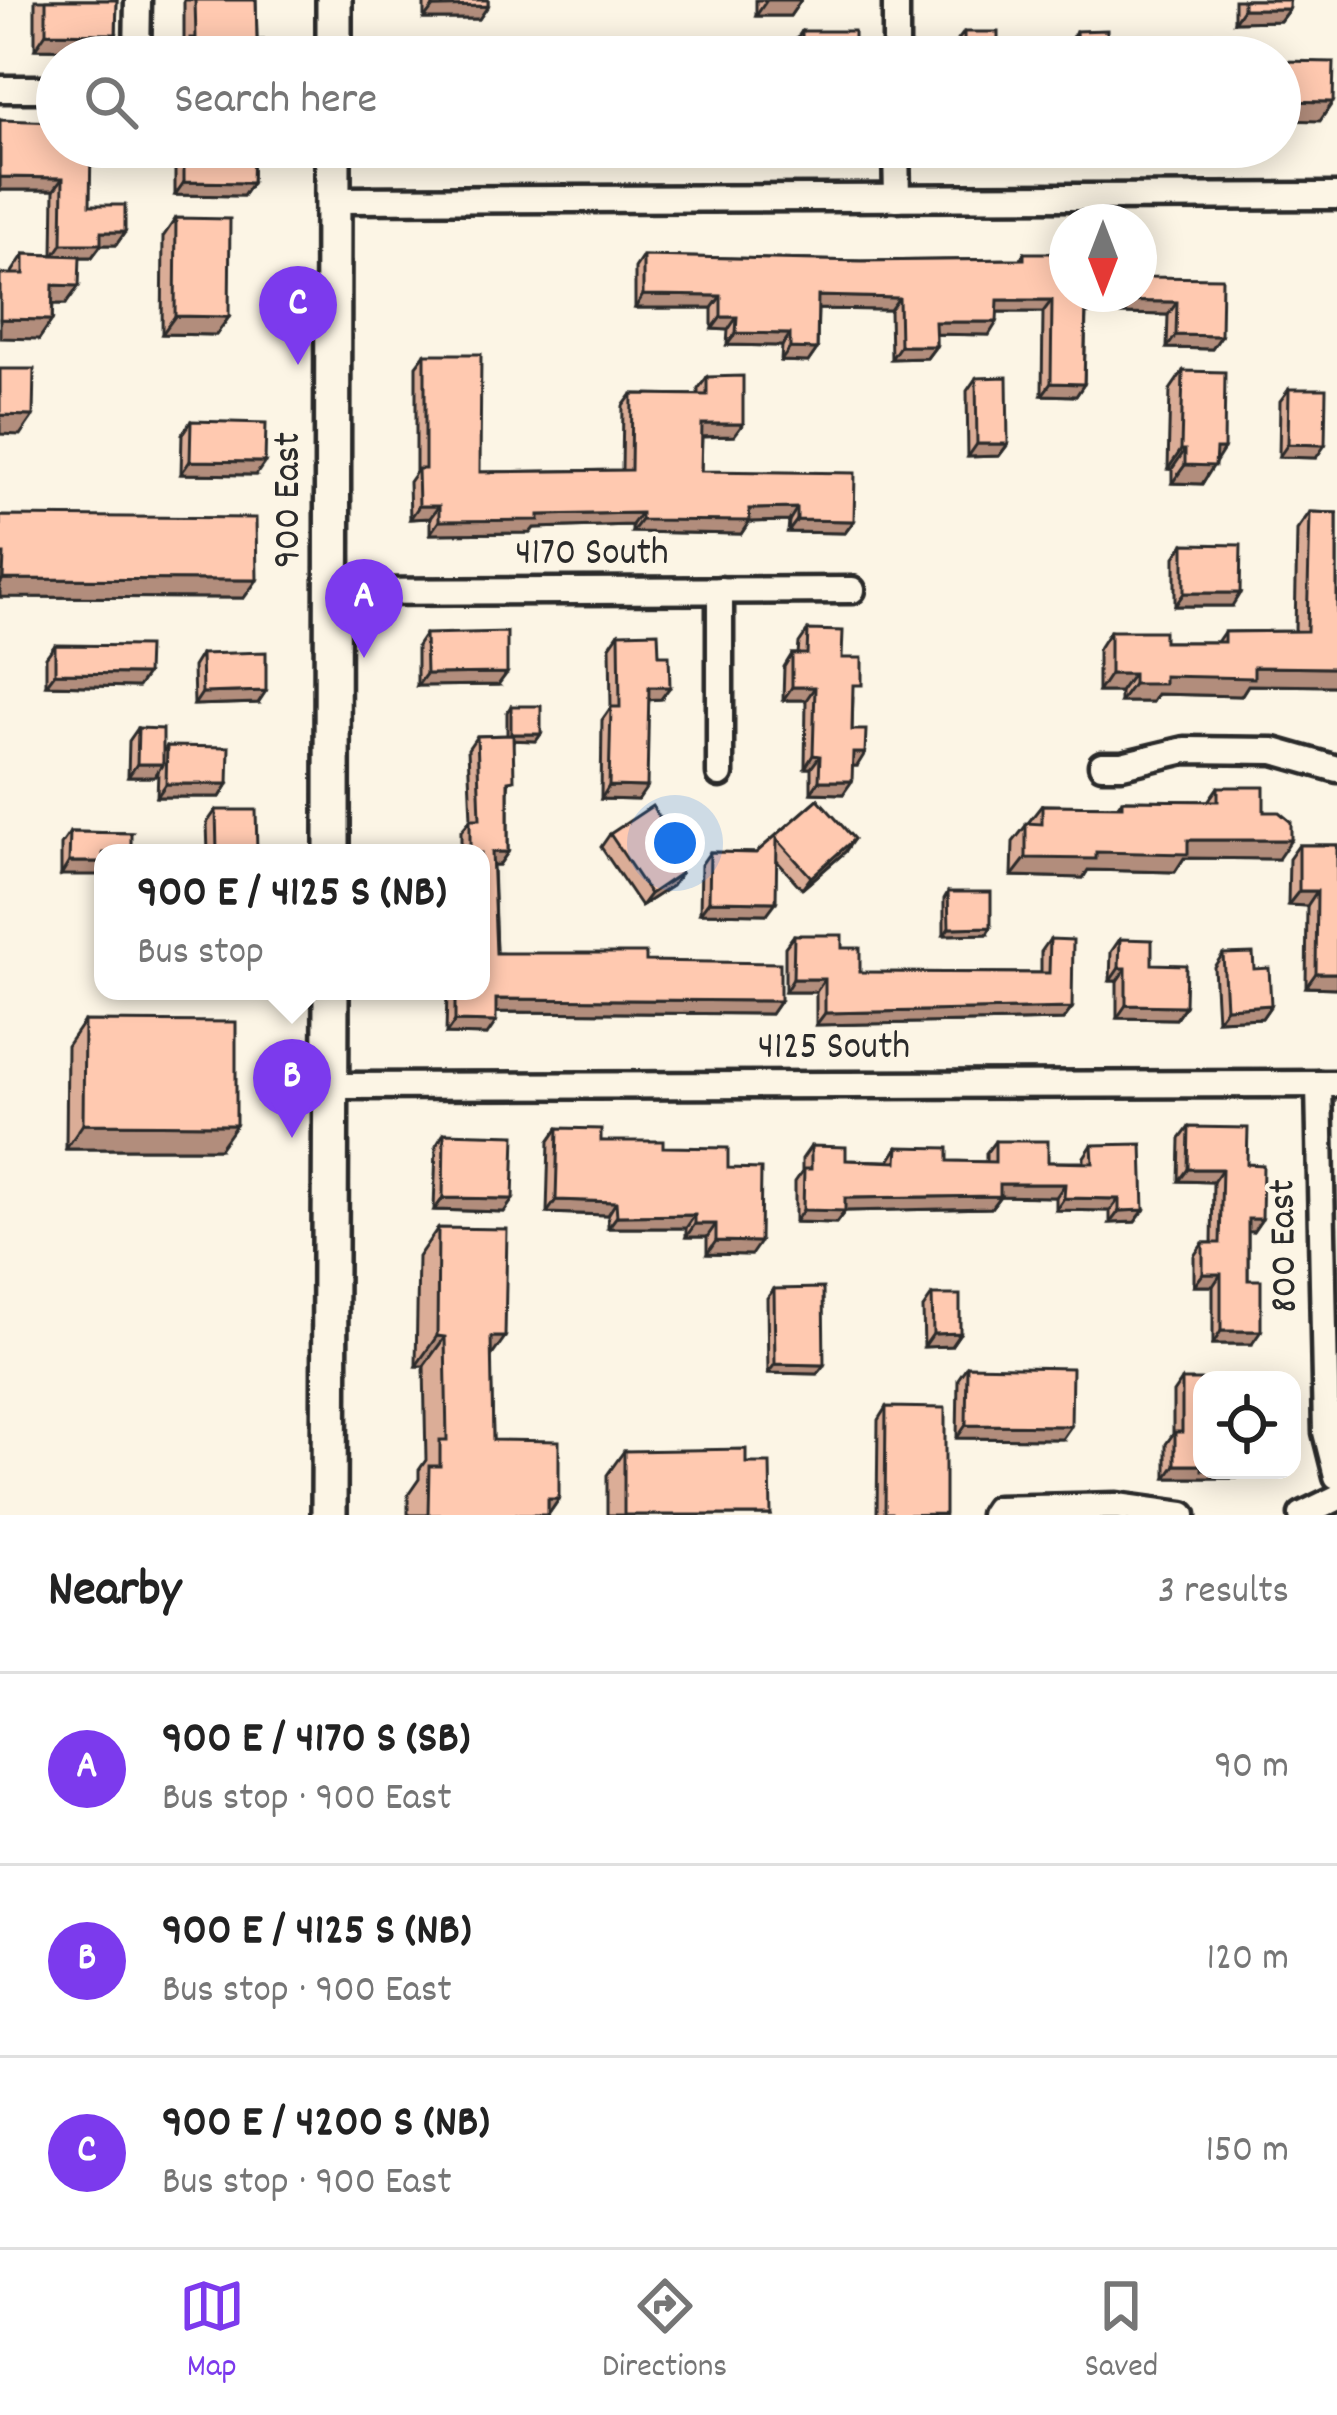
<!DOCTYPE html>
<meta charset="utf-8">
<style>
:root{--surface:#fff;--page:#f6f6f6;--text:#222;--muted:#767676;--line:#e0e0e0;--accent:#7c3aed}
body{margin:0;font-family:Dekko,sans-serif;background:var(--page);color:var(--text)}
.controls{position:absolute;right:36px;bottom:36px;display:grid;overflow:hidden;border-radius:24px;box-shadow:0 6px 30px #0003}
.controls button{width:108px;height:108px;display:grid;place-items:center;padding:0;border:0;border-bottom:3px solid var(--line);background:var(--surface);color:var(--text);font:60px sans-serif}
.compass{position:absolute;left:1049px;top:204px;width:108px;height:108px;border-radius:50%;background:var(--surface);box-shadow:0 6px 30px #0003;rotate:180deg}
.you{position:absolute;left:675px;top:843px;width:42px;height:42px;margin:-30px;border:9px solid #fff;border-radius:50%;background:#1a73e8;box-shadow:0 0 0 18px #1a73e833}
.badge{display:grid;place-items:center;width:78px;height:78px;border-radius:50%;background:var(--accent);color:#fff;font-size:39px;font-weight:700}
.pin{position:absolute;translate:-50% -99px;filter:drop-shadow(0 3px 6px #0008)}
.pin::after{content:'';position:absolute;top:63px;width:42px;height:36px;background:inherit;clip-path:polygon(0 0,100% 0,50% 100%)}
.popup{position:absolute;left:94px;top:844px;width:396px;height:156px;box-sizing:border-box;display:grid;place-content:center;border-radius:24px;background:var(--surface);filter:drop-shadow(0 3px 9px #0005);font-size:39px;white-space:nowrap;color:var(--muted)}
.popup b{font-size:45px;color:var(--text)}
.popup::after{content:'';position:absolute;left:50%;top:100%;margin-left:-24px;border:24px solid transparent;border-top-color:var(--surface)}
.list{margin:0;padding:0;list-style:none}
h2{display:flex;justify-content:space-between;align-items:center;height:156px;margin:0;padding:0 48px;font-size:51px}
h2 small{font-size:39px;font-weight:400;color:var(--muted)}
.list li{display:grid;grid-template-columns:78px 1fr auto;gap:36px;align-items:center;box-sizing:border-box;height:192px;padding:0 48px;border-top:3px solid var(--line)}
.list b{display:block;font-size:45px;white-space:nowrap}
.list p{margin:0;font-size:39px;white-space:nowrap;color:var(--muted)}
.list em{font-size:39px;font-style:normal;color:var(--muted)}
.icon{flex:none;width:66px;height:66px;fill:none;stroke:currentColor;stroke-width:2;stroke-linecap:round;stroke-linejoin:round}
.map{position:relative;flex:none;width:1337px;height:1515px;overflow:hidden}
.search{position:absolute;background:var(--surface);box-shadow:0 6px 30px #0003;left:36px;right:36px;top:36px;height:132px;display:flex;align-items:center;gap:30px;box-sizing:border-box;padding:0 42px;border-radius:66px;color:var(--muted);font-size:45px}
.sheet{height:732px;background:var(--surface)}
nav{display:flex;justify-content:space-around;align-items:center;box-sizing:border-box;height:168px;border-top:3px solid var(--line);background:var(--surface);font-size:33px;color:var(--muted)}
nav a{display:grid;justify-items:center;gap:6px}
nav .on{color:var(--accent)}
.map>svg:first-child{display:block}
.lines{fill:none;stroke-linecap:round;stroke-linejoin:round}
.street-casing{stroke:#2b2b2b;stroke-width:33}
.secondary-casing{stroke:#2b2b2b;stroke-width:42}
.street{stroke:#fcf5e5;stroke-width:24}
.secondary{stroke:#fcf5e5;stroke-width:33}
.wall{fill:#dbad97;stroke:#2b2b2b;stroke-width:3}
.shaded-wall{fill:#b28d7b;stroke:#2b2b2b;stroke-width:3}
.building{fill:#ffc9b0;stroke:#2b2b2b;stroke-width:3}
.labels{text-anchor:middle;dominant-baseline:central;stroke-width:9;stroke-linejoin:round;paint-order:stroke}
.street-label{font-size:39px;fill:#2b2b2b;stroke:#fcf5e5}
</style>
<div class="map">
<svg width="1337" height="1515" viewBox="0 0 1337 1515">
<rect width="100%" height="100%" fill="#fcf5e5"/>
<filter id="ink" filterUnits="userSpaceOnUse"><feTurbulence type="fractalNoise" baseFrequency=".00833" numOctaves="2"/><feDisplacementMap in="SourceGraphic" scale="24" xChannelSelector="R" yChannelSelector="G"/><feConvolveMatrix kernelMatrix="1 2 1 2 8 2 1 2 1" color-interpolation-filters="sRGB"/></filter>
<g filter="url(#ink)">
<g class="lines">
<defs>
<g id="street">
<path d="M896 0V57"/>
<path d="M137 57 138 0"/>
<path d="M0 89H57"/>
<path d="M896 147 897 198"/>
<path d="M333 200 1337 196"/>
<path d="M720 590V774"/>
<path d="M332 592 852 590"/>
<path d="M1102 765H1122L1185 750 1274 751 1337 769"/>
<path d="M1319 1084 1326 1432 1337 1476"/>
<path d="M330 1086 1337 1084"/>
<path d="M993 1515 997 1509 1117 1506 1183 1515"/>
<path d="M1302 1515 1337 1498"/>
</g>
<g id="secondary">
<path d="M334 57V0"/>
<path d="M332 853 333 147"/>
<path d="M329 1515 331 991"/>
</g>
</defs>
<use href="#street" class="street-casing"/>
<use href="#secondary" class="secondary-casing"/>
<use href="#street" class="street"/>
<use href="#secondary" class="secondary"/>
</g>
<g class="wall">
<path d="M35 0H117L116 34 105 50 35 49Z"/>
<path d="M184 0H256L257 40 275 57H179L184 46Z"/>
<path d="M424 0H488V6L479 19H424Z"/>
<path d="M756 0H801L790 16H756Z"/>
<path d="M1234 0H1289V9L1280 21 1234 22Z"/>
<path d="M802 31 854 57H793V44Z"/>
<path d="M1076 31 1107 47 1185 57H1068V44Z"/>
<path d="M964 32 998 57H955V44Z"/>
<path d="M0 120 90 205 125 232 116 245H101L92 257H80L66 304H53L52 320 39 339 11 274 24 254 53 255 54 190H0Z"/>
<path d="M177 147H253L252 183 243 196 175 195V150Z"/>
<path d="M176 218 229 317 216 335 162 334 163 237Z"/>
<path d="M1024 253 1067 294 1146 277 1221 336 1212 349 1167 348 1168 315 1086 313 1084 384 1076 396 1042 395 1043 312H997L989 335 936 334V346L927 358 891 359 890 310 818 309 817 349 808 362 781 361 782 346 727 345 728 330 712 329V308H635V268L643 256 861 261 1020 259Z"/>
<path d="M425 354 480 472 622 470 623 406 632 394 698 395V389L707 377 734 436 702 437 701 471 854 521 845 533 788 532 789 521 749 522 741 534 632 532V525L534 528 530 533 430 534V518L410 519 409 482 416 472V366Z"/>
<path d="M1183 371 1215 461 1202 484 1172 483V469H1168L1170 390Z"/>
<path d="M976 378 1008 444 999 456 968 457 967 391Z"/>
<path d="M1289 389 1316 458 1279 457 1280 401Z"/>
<path d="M191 421 256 475 181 474 182 434Z"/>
<path d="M1310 512 1337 513V686L1248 685 1241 696 1157 694 1152 702H1120V692H1098V650L1110 631 1164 642H1217L1224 632 1295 631 1297 530Z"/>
<path d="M0 516 244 598 0 597Z"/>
<path d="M1184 544 1232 606H1175V557Z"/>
<path d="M808 630 842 658 853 697 852 730 857 766H852L843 794 811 793V768H805L806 700H783L784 667 792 654H798L799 643Z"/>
<path d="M619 633 661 699 649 700 638 800 601 799 602 720 611 707 610 646Z"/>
<path d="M425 634 498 685 417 686V646Z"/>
<path d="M55 645 138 687 46 685V657Z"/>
<path d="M201 654 258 703 194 705 193 667Z"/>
<path d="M511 706 541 734 536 741 513 740 508 790V852L499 865H493L496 953 646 961 780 1001 771 1014 496 1012 487 1035 446 1034 447 991H481V853H449L451 851H461V831L471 819 468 749 477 736 507 735V712Z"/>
<path d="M138 728 163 752 167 746 228 784 220 797H157L158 772 154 777H128L129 741Z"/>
<path d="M1218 787 1264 812 1278 859 1184 858 1175 872 1088 870 1083 878 1012 876 1013 842 1042 805 1118 806 1122 800 1208 801Z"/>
<path d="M818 799 845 852 802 889 777 861 767 914 700 913 701 865 710 852 756 853Z"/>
<path d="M216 810 255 853H208L207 823Z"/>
<path d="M668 830 660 841 681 873 672 886 641 906 601 847 610 834Z"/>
<path d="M70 832 131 833 61 875V845Z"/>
<path d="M1299 845H1337V988L1306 987 1307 906 1288 905 1289 859Z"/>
<path d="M948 892 987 934 944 935V899Z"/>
<path d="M794 935 842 948 860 972 1041 973V952L1050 939 1072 1008 1063 1020 816 1025V992H785V947Z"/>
<path d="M1120 939 1152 964 1185 1006 1176 1019 1117 1018V981H1110L1111 952Z"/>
<path d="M1223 954 1254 969 1271 1005 1262 1018 1217 1020 1214 967Z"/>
<path d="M84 1021 219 1149H66L67 1046Z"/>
<path d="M1189 1127 1247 1164 1262 1219 1253 1232 1248 1231V1280L1252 1344H1213V1286H1194V1256L1203 1243H1212L1213 1182 1179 1181 1180 1139Z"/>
<path d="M558 1128 601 1141 663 1147 728 1168 751 1255 707 1254V1237H686V1228H608V1215L547 1213 549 1141Z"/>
<path d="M444 1133 513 1199 504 1212 434 1210 436 1146Z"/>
<path d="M995 1141 1048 1162H1084V1157L1092 1145 1144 1210 1135 1222 1110 1223V1211L1056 1210V1197L1000 1196 991 1208 845 1211 836 1223 795 1222V1182L802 1172V1159L811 1146 846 1160 889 1161 898 1147 948 1161 986 1162V1153Z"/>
<path d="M438 1228 491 1357 493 1440 559 1499 548 1515H408V1495L419 1479V1470L426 1460 424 1366H416L418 1257Z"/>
<path d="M774 1289 817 1374 768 1373 767 1298Z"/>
<path d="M932 1295 960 1333 951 1346 924 1347 923 1308Z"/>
<path d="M967 1366 1062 1439 957 1438 958 1379Z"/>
<path d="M1182 1380 1202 1470H1243L1237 1478H1166V1444L1173 1434V1393Z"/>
<path d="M886 1407 944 1515H877L878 1420Z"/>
<path d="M624 1451 746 1463 771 1515H607V1475Z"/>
</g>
<g class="shaded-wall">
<path d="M767 0H801L790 16H756Z"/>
<path d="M488 6 479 19H424L433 7Z"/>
<path d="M1243 9H1289L1280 21 1234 22Z"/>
<path d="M46 33 116 34 105 50 35 49Z"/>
<path d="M1280 101 1333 102 1320 121 1280 120Z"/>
<path d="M463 147H507L502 154 458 153Z"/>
<path d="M0 177 63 178 54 190H0Z"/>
<path d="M184 182 252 183 243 196 175 195Z"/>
<path d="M101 232H125L116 245H101L92 257H53L62 244Z"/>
<path d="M53 285 79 286 66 304H40Z"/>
<path d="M643 295 721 296 712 308H635Z"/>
<path d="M818 296 899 298 890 310 810 309Z"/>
<path d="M998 300H1052L1043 312H989Z"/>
<path d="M1086 301 1177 302 1168 315 1077 313Z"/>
<path d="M175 316 229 317 216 335 162 334Z"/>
<path d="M721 317H737L728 330 712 329Z"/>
<path d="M0 319 52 320 39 339 0 338Z"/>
<path d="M935 322H997L989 335 927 334Z"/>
<path d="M736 333 790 334 782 346 727 345Z"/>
<path d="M1176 335 1221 336 1212 349 1167 348Z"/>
<path d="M900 346H936L927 358 891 359Z"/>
<path d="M790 348 817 349 808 362 781 361Z"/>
<path d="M1051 383 1084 384 1076 396 1042 395Z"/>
<path d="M0 415 33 416 20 435 0 434Z"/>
<path d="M702 424H743L734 436 693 437Z"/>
<path d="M977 444H1008L999 456 968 457Z"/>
<path d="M1288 444 1325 445 1316 458 1279 457Z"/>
<path d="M1216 449H1224L1202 484 1172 483 1185 465Z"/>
<path d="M1181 450H1185L1172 469H1168Z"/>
<path d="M190 461 265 462 256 475 181 474Z"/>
<path d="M419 506H439L430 518 410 519Z"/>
<path d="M797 508 789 521 749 522 741 534 632 532 641 520 749 509Z"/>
<path d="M641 513 632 525 534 528 530 533 430 534 439 521 539 515Z"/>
<path d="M797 520 854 521 845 533 788 532Z"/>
<path d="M3 579 257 580 244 598 0 597V584Z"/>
<path d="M1184 593H1240L1232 606H1175Z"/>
<path d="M1254 667 1337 668V686L1248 685 1241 696 1157 694 1152 702H1120L1133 684 1164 676Z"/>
<path d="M55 673 147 674 138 687 46 685Z"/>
<path d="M507 673 498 685 417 686 426 674Z"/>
<path d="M1110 674H1133L1120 692H1098Z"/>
<path d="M649 687H670L661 699 640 700Z"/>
<path d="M792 687H815L806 700H783Z"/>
<path d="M266 691 258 703 194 705 202 693Z"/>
<path d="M511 734H541L536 741 506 740Z"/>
<path d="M853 753H865L857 766H844Z"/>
<path d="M813 755 820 756 811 768H805Z"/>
<path d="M137 764H163L154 777H128Z"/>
<path d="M819 781H852L843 794 811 793Z"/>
<path d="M166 784H228L220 797H157Z"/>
<path d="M609 786 647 787 638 800 601 799Z"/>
<path d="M854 839 845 852 802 889 811 877Z"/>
<path d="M1188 840H1291L1278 859 1184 858 1175 872 1088 870 1083 878 1012 876 1026 858 1096 852Z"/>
<path d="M492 852H508L499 865H483Z"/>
<path d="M69 862H103V875H61Z"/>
<path d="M681 873 672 886 641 906 650 894Z"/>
<path d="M1299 891H1317L1307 906 1288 905Z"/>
<path d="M709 901 776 902 767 914 700 913Z"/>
<path d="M991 927 987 934 944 935 949 928Z"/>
<path d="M1119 968H1126L1117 981H1110Z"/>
<path d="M1316 973H1337V988L1306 987Z"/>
<path d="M793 979H825L816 992H785Z"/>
<path d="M496 999 780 1001 771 1014 487 1012Z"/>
<path d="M1126 1005 1185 1006 1176 1019 1117 1018Z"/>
<path d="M1271 1005 1262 1018 1217 1020 1226 1008Z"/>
<path d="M1072 1008 1063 1020 816 1025 825 1013Z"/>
<path d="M455 1021 496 1022 487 1035 446 1034Z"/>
<path d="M83 1124 236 1125 219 1149H66Z"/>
<path d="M1188 1169H1222L1213 1182 1179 1181Z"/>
<path d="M1000 1184H1065L1056 1197 991 1196Z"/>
<path d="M1000 1196 991 1208 845 1211 836 1223 795 1222 803 1210 845 1198Z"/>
<path d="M443 1198 513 1199 504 1212 434 1210Z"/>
<path d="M1064 1198 1119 1199 1110 1211 1056 1210Z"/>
<path d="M556 1200 616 1202 608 1215 547 1213Z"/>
<path d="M1144 1210 1135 1222 1110 1223 1119 1211Z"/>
<path d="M695 1215 686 1228H608L617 1216Z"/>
<path d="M1248 1219H1262L1253 1232 1239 1231Z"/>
<path d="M695 1224H716L707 1237H686Z"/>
<path d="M716 1241 760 1242 751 1255 707 1254Z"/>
<path d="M1203 1274H1221L1213 1286H1194Z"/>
<path d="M1221 1331H1261L1252 1344H1213Z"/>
<path d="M960 1333 951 1346 924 1347 933 1334Z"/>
<path d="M437 1336 445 1337 424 1366H416Z"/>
<path d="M491 1337H505L484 1367Z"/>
<path d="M775 1364 824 1365 817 1374 768 1373Z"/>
<path d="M966 1425 1071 1426 1062 1439 957 1438Z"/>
<path d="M1175 1465H1202V1470H1243L1237 1478H1166Z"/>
<path d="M548 1499H559L548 1515Z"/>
</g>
<g class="building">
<path d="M46 0H117L116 34 46 33Z"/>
<path d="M195 0H256L257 40H275V57H190V38H196Z"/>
<path d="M433 0H488V6L433 7Z"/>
<rect x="1243" y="0" width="46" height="9"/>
<path d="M1107 30V47L1185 48V57H1077L1076 31Z"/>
<rect x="802" y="31" width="52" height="26"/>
<rect x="964" y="32" width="34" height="25"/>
<path d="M1280 61 1334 62 1333 102 1280 101Z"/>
<path d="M0 120 57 122V147H91L90 205H125V232H101V244H62L63 178 0 177Z"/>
<path d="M184 147H253L252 183 184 182Z"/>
<path d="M176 218 230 219 229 317 175 316Z"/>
<path d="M1024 253H1067V294H1139V258H1147L1146 277 1222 278 1221 336 1176 335 1177 302 1086 301 1084 384 1051 383 1052 300H998L997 322H935L936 346H900L899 298 818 296 817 349 790 348V334L736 333 737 317H721V296L643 295V256L861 261 1024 259Z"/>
<path d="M24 254 80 256 79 286 53 285 52 320 0 319V274H24Z"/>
<path d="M425 354H481L480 472 631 470 632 394 707 395V377L743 376V424H702L701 471 855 473 854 521 797 520V508L749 509 750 521 641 520V513L539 515V520L439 521V506H419L418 469H425Z"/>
<path d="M0 369H34L33 416 0 415Z"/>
<path d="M1183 371 1225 372 1224 449H1216L1215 466 1185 465V450H1181Z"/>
<path d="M1007 377 1008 444H977L976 378Z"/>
<path d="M1289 389H1326L1325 445 1288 444Z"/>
<path d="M191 421 266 423 265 462 190 461Z"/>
<path d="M1310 512 1337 513V668L1254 667V678L1164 676V684H1133V674H1110V631H1164V642H1224V632L1307 631Z"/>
<path d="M0 516 256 518 257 580 3 579 4 554H0Z"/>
<path d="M1184 544 1241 545 1240 593H1184Z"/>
<path d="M808 630 843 631 842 658H862V685H853L852 730H866L865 753H853L852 781H819L820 756 813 755 815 687H792V654H807Z"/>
<path d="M507 632V673L426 674 425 634Z"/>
<path d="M658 632 659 655H669L670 687H649L647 787 609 786 611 707H620L619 633Z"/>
<path d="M55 645 148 646 147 674 55 673Z"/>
<path d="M266 652V691L202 693 201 654Z"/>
<rect x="511" y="706" width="30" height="28"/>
<path d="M138 728 163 729V764H137Z"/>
<path d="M513 735 514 780 508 781V852H492L496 953H646V961L780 963V1001L496 999V1022L455 1021V991H481V853H451V851L470 850V819H480L477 736Z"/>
<path d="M167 746 229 747 228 784H166Z"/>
<path d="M1218 787H1264V812H1279L1291 822V840H1188V854L1096 852V859L1026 858V823L1042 824V805L1122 806V800L1218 801Z"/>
<path d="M818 799 854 839 811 877 777 839 776 902 709 901 710 852 756 853Z"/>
<path d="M652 806 668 830 657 837 681 873 650 894 610 834Z"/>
<path d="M216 810H256L257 851 217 852Z"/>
<path d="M70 832 131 833V853H103V862H69Z"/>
<path d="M1299 845H1337V973H1316L1317 891H1299Z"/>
<path d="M948 892H991V927L949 928Z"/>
<path d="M794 935H842V948H860V972L1049 973 1050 939 1073 940 1072 1008 825 1013V979H793Z"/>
<path d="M1120 939 1152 940V964L1186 965 1185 1006 1126 1005V968H1119Z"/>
<path d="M1253 953 1254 969 1269 968 1271 1005 1226 1008 1223 954Z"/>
<path d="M84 1021 236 1022V1125L83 1124Z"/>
<path d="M1189 1127 1248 1128 1247 1164 1263 1165 1262 1219H1248V1280H1261V1331H1221V1274H1203V1243H1220L1222 1169H1188Z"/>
<path d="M558 1128 601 1129V1141H663V1147L728 1148V1168L761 1169 760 1242 716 1241V1224H695V1215L617 1216 616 1202 556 1200Z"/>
<path d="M444 1133 515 1135 513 1199 443 1198Z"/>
<path d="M995 1141H1048V1162L1093 1163 1092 1145 1142 1144 1144 1210 1119 1211V1199L1064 1198 1065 1184H1000V1196L845 1198V1211L803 1210 804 1169H811V1146L846 1147V1160L897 1162 898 1147 948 1148V1161L995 1162Z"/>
<path d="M438 1228 507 1229 505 1337H491L493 1440 559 1441V1499H548V1515H428L429 1466H440V1440H447L445 1337 437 1336Z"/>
<path d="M823 1288 824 1365 775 1364 774 1289Z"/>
<path d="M932 1295H960V1333L933 1334Z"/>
<path d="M967 1366 1072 1368 1071 1426 966 1425Z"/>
<path d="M1182 1380H1202V1465H1175V1432H1182Z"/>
<path d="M886 1407 945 1408V1514L891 1515V1513H885Z"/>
<path d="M746 1449V1463H770L771 1515H624V1451Z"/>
</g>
</g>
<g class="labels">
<g class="street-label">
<text transform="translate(290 500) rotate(-90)">900 East</text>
<text x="592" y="555">4170 South</text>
<text x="834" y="1049">4125 South</text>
<text transform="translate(1286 1246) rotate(-91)">800 East</text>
</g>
</g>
</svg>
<div class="controls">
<button><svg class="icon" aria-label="locate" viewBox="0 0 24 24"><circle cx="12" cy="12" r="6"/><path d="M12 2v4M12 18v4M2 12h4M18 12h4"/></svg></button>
</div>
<svg class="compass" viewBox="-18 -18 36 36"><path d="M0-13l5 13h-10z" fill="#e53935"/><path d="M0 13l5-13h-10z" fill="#767676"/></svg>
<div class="you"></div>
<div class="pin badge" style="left:364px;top:658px">A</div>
<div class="pin badge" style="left:292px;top:1138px">B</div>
<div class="popup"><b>900 E / 4125 S (NB)</b>Bus stop</div>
<div class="pin badge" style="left:298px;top:365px">C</div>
<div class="search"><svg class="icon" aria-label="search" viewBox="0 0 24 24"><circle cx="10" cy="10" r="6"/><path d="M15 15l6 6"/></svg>Search here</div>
</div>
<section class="sheet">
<h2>Nearby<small>3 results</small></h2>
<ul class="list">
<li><span class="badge">A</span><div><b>900 E / 4170 S (SB)</b><p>Bus stop · 900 East</p></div><em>90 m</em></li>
<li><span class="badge">B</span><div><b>900 E / 4125 S (NB)</b><p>Bus stop · 900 East</p></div><em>120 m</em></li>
<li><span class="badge">C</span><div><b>900 E / 4200 S (NB)</b><p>Bus stop · 900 East</p></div><em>150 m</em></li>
</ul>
</section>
<nav>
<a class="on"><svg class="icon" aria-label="map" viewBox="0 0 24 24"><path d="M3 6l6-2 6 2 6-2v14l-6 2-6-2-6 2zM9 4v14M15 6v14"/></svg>Map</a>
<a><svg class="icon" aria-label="directions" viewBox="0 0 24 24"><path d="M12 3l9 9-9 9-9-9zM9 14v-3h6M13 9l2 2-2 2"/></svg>Directions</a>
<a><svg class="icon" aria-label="saved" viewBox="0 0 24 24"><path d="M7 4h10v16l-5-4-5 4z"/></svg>Saved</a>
</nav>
